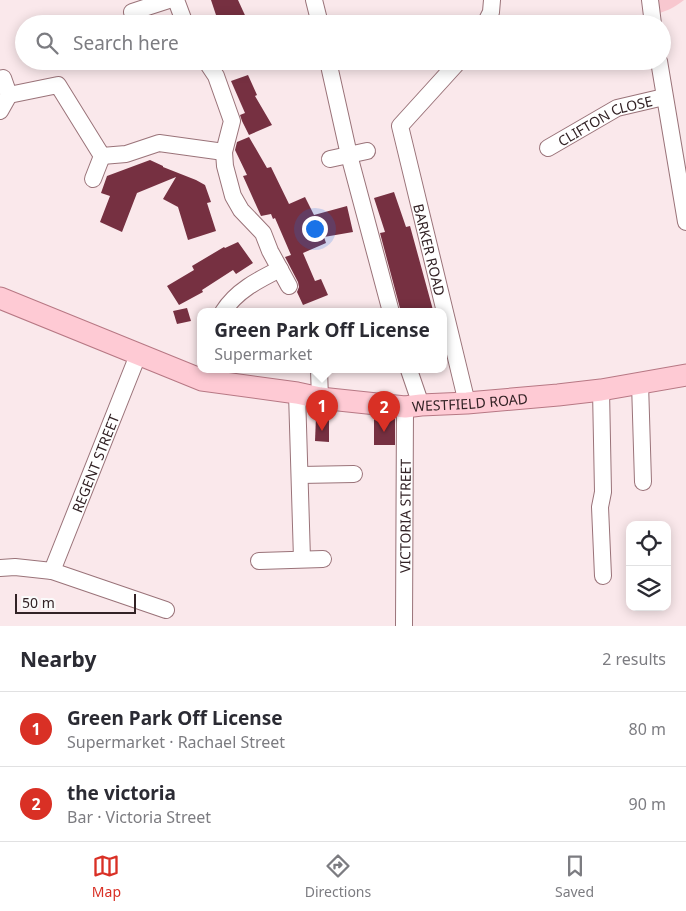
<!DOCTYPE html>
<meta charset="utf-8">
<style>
:root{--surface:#fff;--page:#f2f2f3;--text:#2b2b33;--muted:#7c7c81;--line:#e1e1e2;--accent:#d93025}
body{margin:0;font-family:"Noto Sans",sans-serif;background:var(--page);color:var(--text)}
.controls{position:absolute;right:15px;bottom:15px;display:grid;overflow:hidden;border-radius:10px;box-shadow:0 2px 12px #0003}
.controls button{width:45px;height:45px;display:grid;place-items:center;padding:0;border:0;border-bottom:1px solid var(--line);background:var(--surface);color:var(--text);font:25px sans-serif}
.scale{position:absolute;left:15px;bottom:12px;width:121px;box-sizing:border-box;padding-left:5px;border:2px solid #322225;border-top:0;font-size:14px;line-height:18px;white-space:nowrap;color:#322225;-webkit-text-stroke:4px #fafafa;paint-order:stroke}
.you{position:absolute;left:314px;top:228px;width:18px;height:18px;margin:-12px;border:4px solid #fff;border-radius:50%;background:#1a73e8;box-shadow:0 0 0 8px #1a73e833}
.badge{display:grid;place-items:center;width:32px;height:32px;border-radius:50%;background:var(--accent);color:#fff;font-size:16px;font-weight:700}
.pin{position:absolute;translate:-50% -41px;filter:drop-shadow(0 1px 2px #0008)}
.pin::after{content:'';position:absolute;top:26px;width:18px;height:15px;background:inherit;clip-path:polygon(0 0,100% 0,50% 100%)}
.popup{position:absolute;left:197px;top:308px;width:250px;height:65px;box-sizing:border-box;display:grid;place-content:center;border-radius:10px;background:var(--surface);filter:drop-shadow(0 1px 4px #0005);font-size:16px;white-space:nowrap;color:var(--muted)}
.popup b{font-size:19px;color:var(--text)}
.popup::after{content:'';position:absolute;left:50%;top:100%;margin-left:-10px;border:10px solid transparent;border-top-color:var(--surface)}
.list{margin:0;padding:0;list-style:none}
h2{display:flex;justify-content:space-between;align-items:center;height:65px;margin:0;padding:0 20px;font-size:21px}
h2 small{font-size:16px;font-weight:400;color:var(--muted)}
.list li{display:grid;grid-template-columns:32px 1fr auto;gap:15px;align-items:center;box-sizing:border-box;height:75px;padding:0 20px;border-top:1px solid var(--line)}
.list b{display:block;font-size:19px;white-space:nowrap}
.list p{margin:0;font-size:16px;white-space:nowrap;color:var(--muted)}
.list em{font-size:16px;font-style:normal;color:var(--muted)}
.icon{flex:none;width:28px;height:28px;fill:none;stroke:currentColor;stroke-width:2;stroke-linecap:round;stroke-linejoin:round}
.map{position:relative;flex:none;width:686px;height:626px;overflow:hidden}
.search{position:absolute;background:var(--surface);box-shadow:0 2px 12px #0003;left:15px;right:15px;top:15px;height:55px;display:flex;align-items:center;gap:12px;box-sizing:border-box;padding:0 18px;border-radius:28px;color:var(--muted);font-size:19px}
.sheet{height:215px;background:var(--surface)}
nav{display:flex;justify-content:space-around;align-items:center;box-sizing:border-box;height:70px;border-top:1px solid var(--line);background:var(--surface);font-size:14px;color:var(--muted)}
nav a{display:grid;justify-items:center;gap:2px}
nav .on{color:var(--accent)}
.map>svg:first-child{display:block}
.green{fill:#f8c7cf}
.building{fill:#763041}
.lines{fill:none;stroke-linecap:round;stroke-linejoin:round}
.minor-casing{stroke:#9a7379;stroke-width:18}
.major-casing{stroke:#b77884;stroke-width:23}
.minor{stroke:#fff;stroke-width:16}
.major{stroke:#fecad4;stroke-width:21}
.labels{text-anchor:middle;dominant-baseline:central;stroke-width:5;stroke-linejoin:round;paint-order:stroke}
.street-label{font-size:14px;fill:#322225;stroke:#fafafa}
</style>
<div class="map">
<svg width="686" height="626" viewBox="0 0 686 626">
<rect width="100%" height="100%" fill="#fae8eb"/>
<path class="green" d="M650 0H684C674 8 665 12 652 15Z"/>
<g class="building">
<path d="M211 0H238L249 24H219Z"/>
<path d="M248 75 257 95 255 96 272 125 249 135 242 121 240 115 245 113 231 81Z"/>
<path d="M249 137 267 168 271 167 289 204 305 197 314 215 347 206 353 232 324 237 326 243 303 253 315 281 321 279 328 295 303 305 297 292 299 287 298 282 285 257 291 255 275 218 273 219 271 214 261 216 243 176 247 175 235 150 237 142Z"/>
<path d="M150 160 163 166V167L196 180 205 185 211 202 207 203 216 231 188 240 178 207 163 199 176 177 137 193 122 232 100 222 110 196 101 193 107 176Z"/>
<path d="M394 192 406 227 410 226 433 310 423 312H401L380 233 385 232 374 198Z"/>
<path d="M238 242 253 263 236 274 233 270 202 290 203 292 179 305 167 286 194 270 192 266 224 247 225 248Z"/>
<path d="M187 308 191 321 177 324 173 311Z"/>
<path d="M316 417 329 418V442L315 441Z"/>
<rect x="374" y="418" width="21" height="27"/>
</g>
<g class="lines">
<defs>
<g id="minor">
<path d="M176 0 185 24"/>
<path d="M314 0 320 24"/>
<path d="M650 0 653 24"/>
<path d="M132 12 169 0"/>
<path d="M485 24 491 12 492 0"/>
<path d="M206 61 216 76 232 121 224 152 225 166 233 196 241 210 263 233 270 251 289 286"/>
<path d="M328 61 349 155 391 312"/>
<path id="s1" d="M459 61 400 126 467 403"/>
<path d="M659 61 686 222"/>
<path d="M3 78 9 95"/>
<path d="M0 111 9 95 58 85 102 156 126 154 159 143 224 152"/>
<path id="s2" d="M548 148 617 108 664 97"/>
<path d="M330 159 367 151"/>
<path d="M93 179 102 156"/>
<path d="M223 312C236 291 258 280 280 269"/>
<path d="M319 370 320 398"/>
<path d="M409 370 421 405"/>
<path d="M640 383 643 482"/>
<path d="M601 390 603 492 600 507 603 576"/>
<path d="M297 393 302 559"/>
<path d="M300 475 354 474"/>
<path d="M259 561 323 559"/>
<path d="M0 568 15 567 52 571 166 610"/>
<path id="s3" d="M52 571 138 355"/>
<path id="s4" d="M404 626 405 407"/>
</g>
<g id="major">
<path id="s5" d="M0 298 202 380 297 393 320 398 405 407 421 405 467 403 558 395 601 390 686 375"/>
</g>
</defs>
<use href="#minor" class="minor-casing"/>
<use href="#major" class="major-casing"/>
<use href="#minor" class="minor"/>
<use href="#major" class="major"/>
</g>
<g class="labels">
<g class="street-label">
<text stroke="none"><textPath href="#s2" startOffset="64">CLIFTON CLOSE</textPath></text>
<text stroke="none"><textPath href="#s1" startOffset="215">BARKER ROAD</textPath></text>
<text stroke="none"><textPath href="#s5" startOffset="488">WESTFIELD ROAD</textPath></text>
<text stroke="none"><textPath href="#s3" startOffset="116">REGENT STREET</textPath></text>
<text stroke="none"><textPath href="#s4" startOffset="110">VICTORIA STREET</textPath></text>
</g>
</g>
</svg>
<div class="controls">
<button><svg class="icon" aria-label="locate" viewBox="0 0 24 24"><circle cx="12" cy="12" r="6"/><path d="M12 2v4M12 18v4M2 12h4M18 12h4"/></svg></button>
<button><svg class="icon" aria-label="layers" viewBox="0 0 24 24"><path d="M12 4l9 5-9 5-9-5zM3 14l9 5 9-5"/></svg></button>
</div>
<div class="scale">50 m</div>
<div class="you"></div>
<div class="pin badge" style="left:322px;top:431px">1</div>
<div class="popup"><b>Green Park Off License</b>Supermarket</div>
<div class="pin badge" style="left:384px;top:432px">2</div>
<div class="search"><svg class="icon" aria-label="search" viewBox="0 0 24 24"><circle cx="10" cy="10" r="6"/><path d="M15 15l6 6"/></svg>Search here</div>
</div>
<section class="sheet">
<h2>Nearby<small>2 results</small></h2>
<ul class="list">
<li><span class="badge">1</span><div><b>Green Park Off License</b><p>Supermarket · Rachael Street</p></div><em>80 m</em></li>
<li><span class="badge">2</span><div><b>the victoria</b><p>Bar · Victoria Street</p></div><em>90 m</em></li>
</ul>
</section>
<nav>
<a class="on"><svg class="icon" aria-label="map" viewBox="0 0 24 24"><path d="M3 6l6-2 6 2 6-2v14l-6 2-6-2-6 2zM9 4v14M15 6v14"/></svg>Map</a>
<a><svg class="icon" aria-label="directions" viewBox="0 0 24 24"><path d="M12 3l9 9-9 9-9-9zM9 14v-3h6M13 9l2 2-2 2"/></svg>Directions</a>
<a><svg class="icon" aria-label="saved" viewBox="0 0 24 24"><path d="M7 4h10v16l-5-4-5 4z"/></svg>Saved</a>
</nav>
